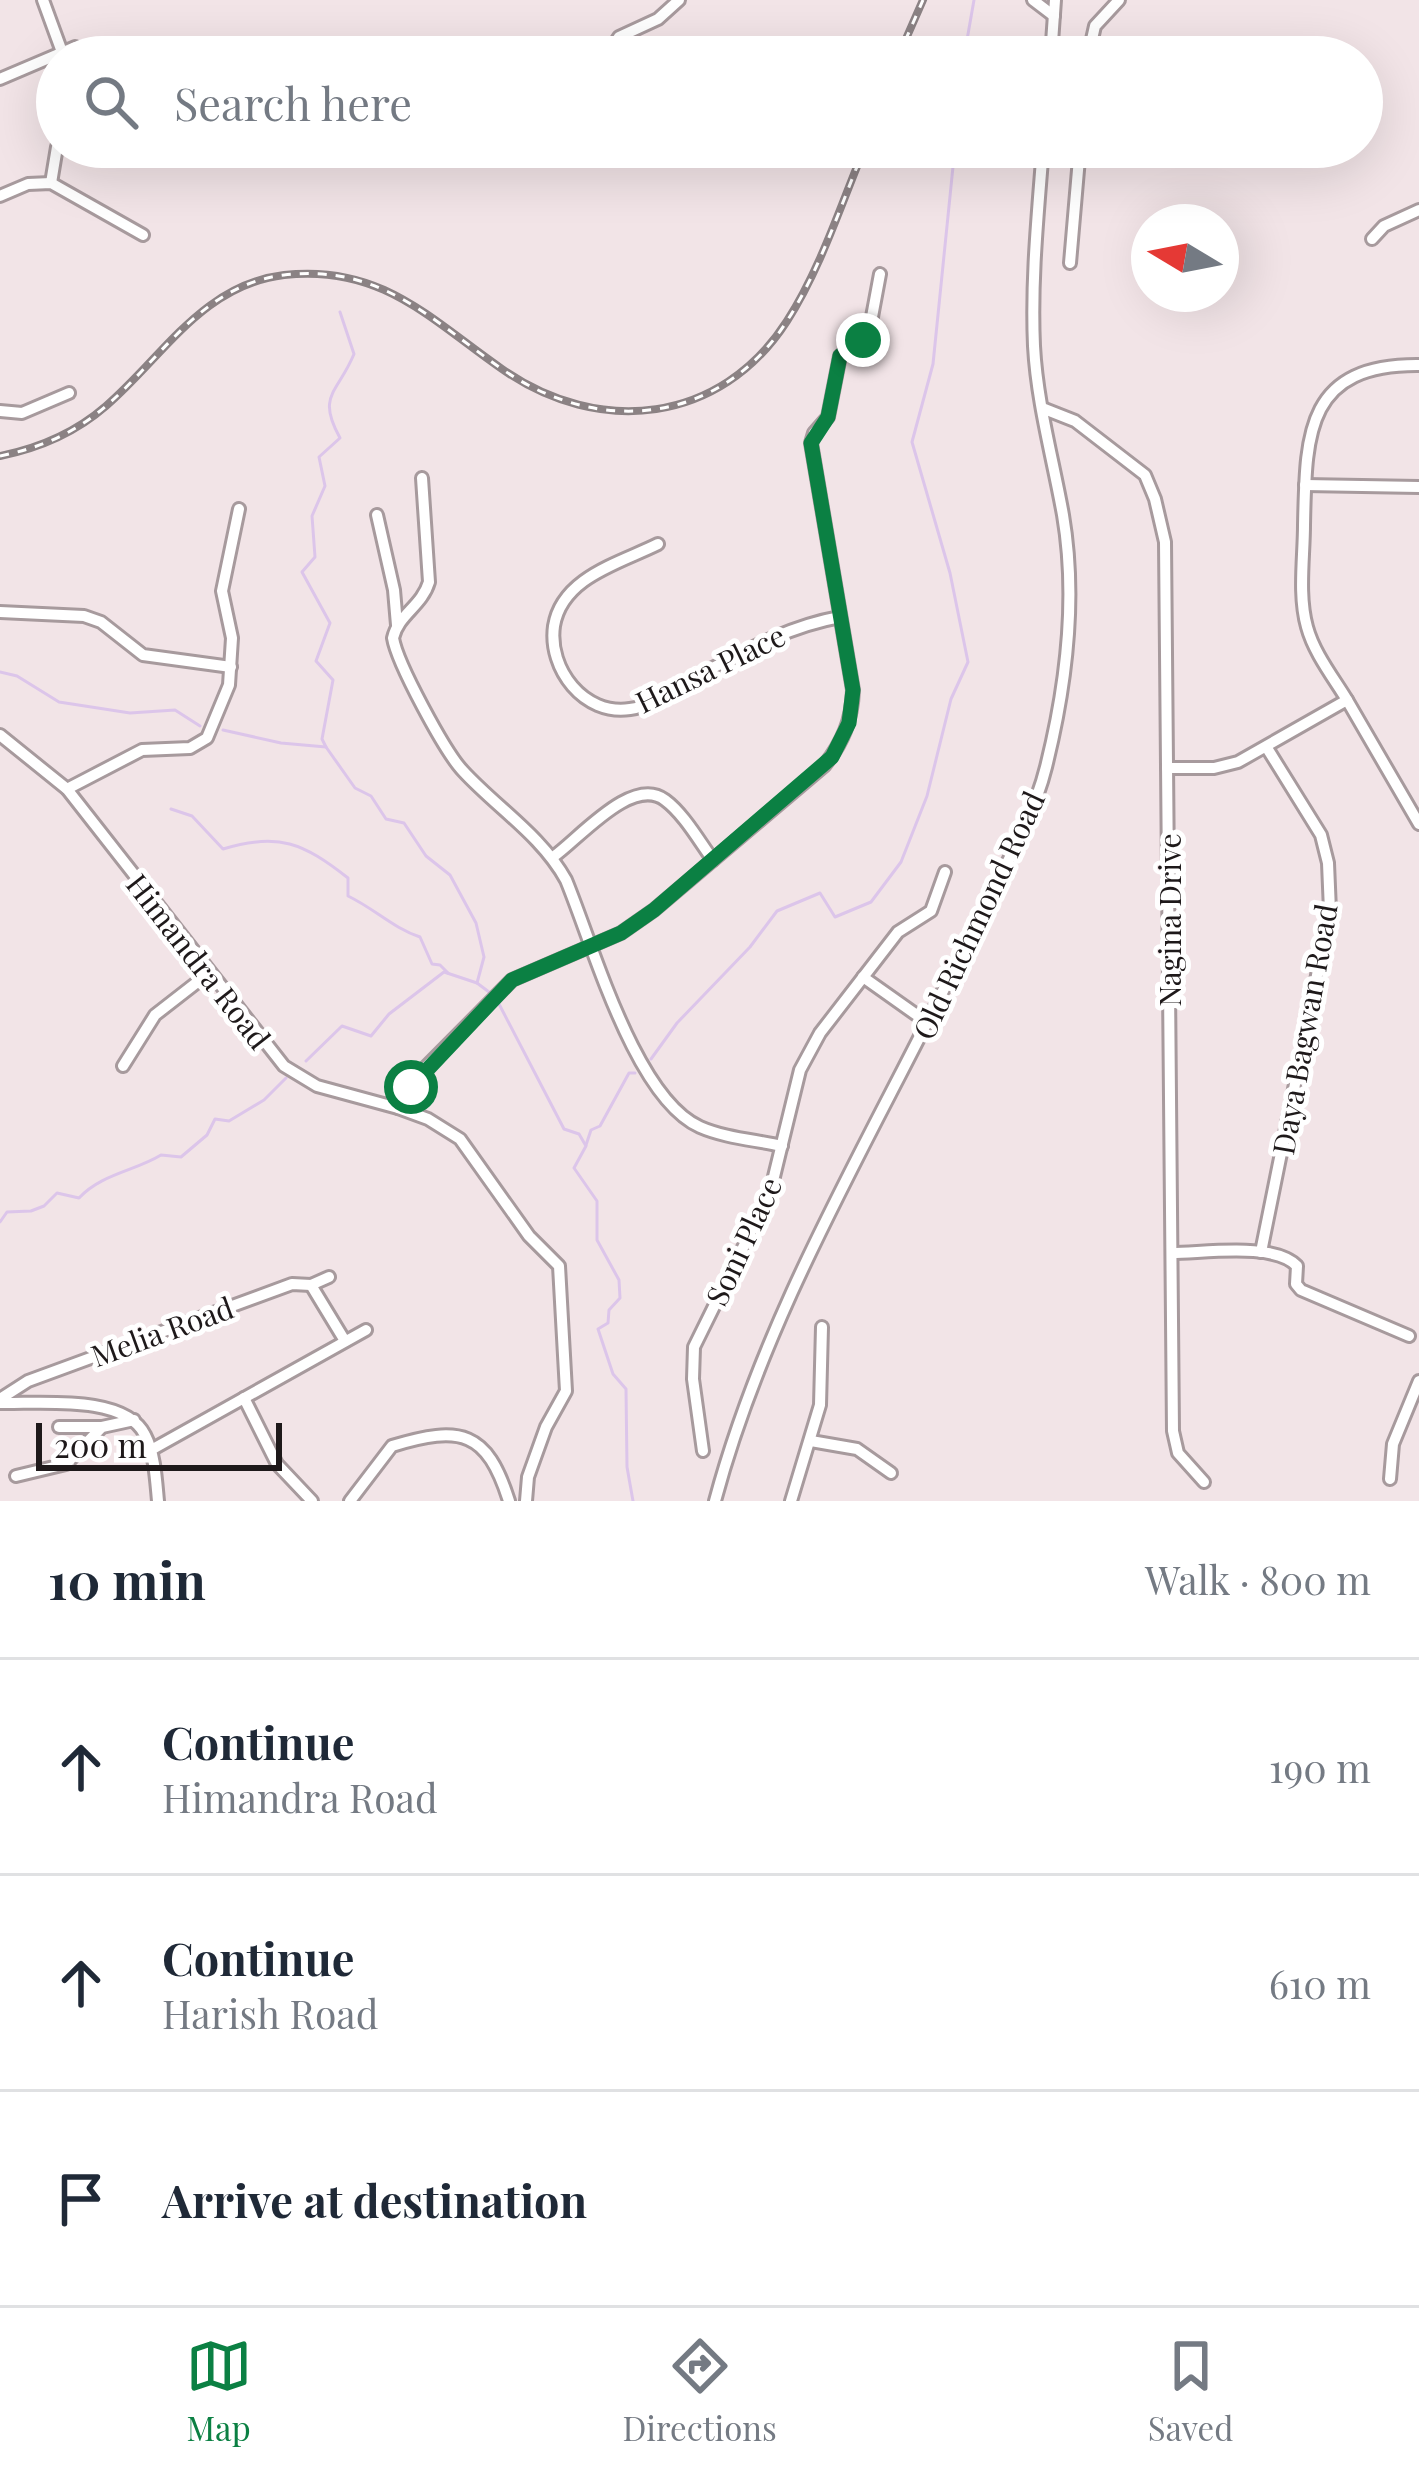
<!DOCTYPE html>
<meta charset="utf-8">
<style>
:root{--surface:#fff;--page:#f2f2f3;--text:#1f2937;--muted:#747a83;--line:#e0e1e3;--accent:#0b8043}
body{margin:0;font-family:"Playfair Display",serif;background:var(--page);color:var(--text)}
.compass{position:absolute;left:1131px;top:204px;width:108px;height:108px;border-radius:50%;background:var(--surface);box-shadow:0 12px 48px #0002;rotate:280deg}
.scale{position:absolute;left:36px;bottom:30px;width:246px;box-sizing:border-box;padding-left:12px;border:6px solid #1e191a;border-top:0;font-size:33px;line-height:42px;white-space:nowrap;color:#1e191a;-webkit-text-stroke:9px #fff;paint-order:stroke}
.stop{position:absolute;width:36px;height:36px;margin:-27px;border:9px solid #0b8043;border-radius:50%;background:#fff}
.stop.end{background:#0b8043;border-color:#fff;box-shadow:0 3px 12px #0008}
.list{margin:0;padding:0;list-style:none}
h2{display:flex;justify-content:space-between;align-items:center;height:156px;margin:0;padding:0 48px;font-size:51px}
h2 small{font-size:39px;font-weight:400;color:var(--muted)}
.list li{display:grid;grid-template-columns:78px 1fr auto;gap:36px;align-items:center;box-sizing:border-box;height:216px;padding:0 48px;border-top:3px solid var(--line)}
.list b{display:block;font-size:45px;white-space:nowrap}
.list p{margin:0;font-size:39px;white-space:nowrap;color:var(--muted)}
.list em{font-size:39px;font-style:normal;color:var(--muted)}
.icon{flex:none;width:66px;height:66px;fill:none;stroke:currentColor;stroke-width:2;stroke-linecap:round;stroke-linejoin:round}
.map{position:relative;flex:none;width:1419px;height:1501px;overflow:hidden}
.search{position:absolute;background:var(--surface);box-shadow:0 12px 48px #0002;left:36px;right:36px;top:36px;height:132px;display:flex;align-items:center;gap:30px;box-sizing:border-box;padding:0 42px;border-radius:66px;color:var(--muted);font-size:45px}
.sheet{height:804px;background:var(--surface)}
nav{display:flex;justify-content:space-around;align-items:center;box-sizing:border-box;height:168px;border-top:3px solid var(--line);background:var(--surface);font-size:33px;color:var(--muted)}
nav a{display:grid;justify-items:center;gap:6px}
nav .on{color:var(--accent)}
.map>svg:first-child{display:block}
.lines{fill:none;stroke-linecap:round;stroke-linejoin:round}
.stream{stroke:#dcc5ea;stroke-width:3}
.minor-casing{stroke:#a79a9d;stroke-width:16}
.minor{stroke:#fff;stroke-width:10}
.rail-casing{stroke:#8b8284;stroke-width:8}
.rail{stroke:#fff;stroke-width:3;stroke-dasharray:9;stroke-linecap:butt}
.route{stroke:#0b8043;stroke-width:15}
.labels{text-anchor:middle;dominant-baseline:central;stroke-width:10;stroke-linejoin:round;paint-order:stroke}
.street-label{font-size:30px;fill:#1e191a;stroke:#fff}
</style>
<div class="map">
<svg width="1419" height="1501" viewBox="0 0 1419 1501">
<rect width="100%" height="100%" fill="#f2e4e7"/>
<g class="lines">
<g class="stream">
<path d="M964 57 974 0"/>
<path d="M0 672 17 676 59 702 130 713 175 710 200 726"/>
<path d="M223 730 281 743 326 747 355 788 371 796 386 819 404 823 426 856 450 875 476 923 484 957 477 983 489 992"/>
<path d="M326 747 322 739 333 680 316 661 330 623 302 572 315 557 312 516 325 486 319 457 340 438C316 395 338 393 354 354L340 312"/>
<path d="M171 809 192 816 223 849C279 832 303 843 348 878V896C375 909 393 928 420 937L432 964 440 965 448 973"/>
<path d="M499 1004 564 1129 579 1134 586 1146 574 1168 597 1201V1240L619 1280 620 1298 609 1310 608 1323 598 1329 613 1374 626 1389 627 1467 633 1501"/>
<path d="M651 1059 677 1023 750 947 777 911 820 893 835 917 871 902 901 862 927 796 951 699 968 662 950 573 912 442 933 364 955 147"/>
<path d="M306 1061 342 1026 371 1036 389 1014 444 972 477 983"/>
<path d="M586 1145 591 1130 600 1126 629 1073H635"/>
<path d="M0 1222 7 1212 31 1211 44 1206 57 1193 79 1198C101 1174 135 1171 161 1155L181 1157 207 1135 215 1119 229 1121 264 1100 286 1078"/>
</g>
<defs>
<g id="minor">
<path d="M43 0 62 52"/>
<path d="M1033 0 1054 16"/>
<path d="M606 57 619 37 658 19 679 0"/>
<path d="M1051 57 1055 0"/>
<path d="M1088 57 1095 26 1119 0"/>
<path d="M0 79 75 47"/>
<path d="M51 183 57 147"/>
<path d="M0 196 28 184 51 183 143 235"/>
<path d="M1372 239 1384 226 1419 210"/>
<path d="M1070 263 1080 147"/>
<path d="M1042 408 1075 421 1145 475 1155 499 1165 542 1173 1431 1178 1453 1204 1482"/>
<path d="M0 411 22 413 69 393"/>
<path d="M422 478 429 582C422 606 398 615 393 638 397 663 445 752 463 771 497 808 541 835 566 880 593 945 635 1098 700 1127 725 1138 756 1140 782 1146"/>
<path d="M1305 485 1419 487"/>
<path d="M377 515 394 590 397 625"/>
<path d="M658 544C620 563 562 577 554 626 548 669 584 716 630 709 651 706 670 691 688 681 738 655 784 627 840 617"/>
<path d="M0 612 84 616 101 622 143 655 231 667"/>
<path d="M1347 700C1333 677 1314 653 1307 627 1298 595 1304 557 1304 525 1306 435 1305 364 1419 365"/>
<path d="M0 735 67 789 284 1066 317 1086 398 1108 423 1070 512 980 621 933 654 910 824 766C843 742 852 720 853 690L811 443 814 433 828 417 840 356 869 333 880 274"/>
<path d="M1167 768H1214L1238 762 1347 700 1419 824"/>
<path d="M67 789 142 750 190 748 207 738 229 685 232 638 222 591 239 509"/>
<path d="M553 857C579 839 632 775 665 800 684 814 699 841 713 860"/>
<path d="M863 977 928 1023"/>
<path d="M123 1066 155 1015 209 973"/>
<path d="M398 1108 428 1119 460 1139 529 1236 559 1266 566 1391 546 1427 528 1477 526 1501"/>
<path d="M1261 1252 1330 911 1328 863 1321 835 1267 748"/>
<path d="M1172 1253C1204 1253 1275 1242 1297 1266L1296 1284 1301 1290 1409 1336"/>
<path d="M311 1285 345 1341"/>
<path d="M244 1398 277 1464 312 1501"/>
<path d="M0 1399 28 1381 292 1284 311 1285 329 1277"/>
<path d="M0 1403C39 1404 125 1394 145 1435 155 1454 156 1480 158 1501"/>
<path d="M59 1427H102"/>
<path d="M811 1441 857 1449 891 1473"/>
<path d="M151 1450 366 1330"/>
<path d="M703 1451 693 1379 694 1347 770 1193 800 1070 820 1033 898 932 931 911 945 872"/>
<path d="M16 1476 66 1464 102 1427 134 1420"/>
<path d="M1390 1479 1393 1444 1419 1381"/>
<path d="M350 1501 392 1446C461 1425 487 1431 509 1501"/>
<path d="M715 1501C768 1303 880 1124 968 940 993 887 1032 824 1046 767 1066 687 1077 597 1063 515 1053 459 1037 403 1034 346 1031 279 1038 213 1043 147"/>
<path d="M791 1501 820 1405 822 1327"/>
</g>
</defs>
<use href="#minor" class="minor-casing"/>
<use href="#minor" class="minor"/>
<defs>
<g id="rail">
<path d="M898 57 923 0"/>
<path d="M0 456C40 448 75 433 106 406 163 357 202 285 284 275 381 264 430 319 502 369 599 437 721 424 787 321 821 268 841 204 865 147"/>
</g>
</defs>
<use href="#rail" class="rail-casing"/>
<use href="#rail" class="rail"/>
</g>
<g class="lines">
<path class="route" d="M411 1087 512 980 621 933 654 910 832 757 849 723 853 690 811 443 828 417 840 356 863 340"/>
</g>
<g class="labels">
<g class="street-label">
<text transform="translate(710 668) rotate(-26)">Hansa Place</text>
<text transform="translate(978 915) rotate(-65)">Old Richmond Road</text>
<text transform="translate(1169 920) rotate(-90)">Nagina Drive</text>
<text transform="translate(199 961) rotate(52)">Himandra Road</text>
<text transform="translate(1304 1029) rotate(-80)">Daya Bagwan Road</text>
<text transform="translate(743 1241) rotate(-65)">Soni Place</text>
<text transform="translate(162 1331) rotate(-20)">Melia Road</text>
</g>
</g>
</svg>
<svg class="compass" viewBox="-18 -18 36 36"><path d="M0-13l5 13h-10z" fill="#e53935"/><path d="M0 13l5-13h-10z" fill="#747a83"/></svg>
<div class="scale">200 m</div>
<div class="stop" style="left:411px;top:1087px"></div>
<div class="stop end" style="left:863px;top:340px"></div>
<div class="search"><svg class="icon" aria-label="search" viewBox="0 0 24 24"><circle cx="10" cy="10" r="6"/><path d="M15 15l6 6"/></svg>Search here</div>
</div>
<section class="sheet">
<h2>10 min<small>Walk · 800 m</small></h2>
<ul class="list">
<li><svg class="icon" aria-label="ahead" viewBox="0 0 24 24"><path d="M12 20V5M6 11l6-6 6 6"/></svg><div><b>Continue</b><p>Himandra Road</p></div><em>190 m</em></li>
<li><svg class="icon" aria-label="ahead" viewBox="0 0 24 24"><path d="M12 20V5M6 11l6-6 6 6"/></svg><div><b>Continue</b><p>Harish Road</p></div><em>610 m</em></li>
<li><svg class="icon" aria-label="arrive" viewBox="0 0 24 24"><path d="M6 21V4h12l-3 4 3 4H6"/></svg><div><b>Arrive at destination</b></div></li>
</ul>
</section>
<nav>
<a class="on"><svg class="icon" aria-label="map" viewBox="0 0 24 24"><path d="M3 6l6-2 6 2 6-2v14l-6 2-6-2-6 2zM9 4v14M15 6v14"/></svg>Map</a>
<a><svg class="icon" aria-label="directions" viewBox="0 0 24 24"><path d="M12 3l9 9-9 9-9-9zM9 14v-3h6M13 9l2 2-2 2"/></svg>Directions</a>
<a><svg class="icon" aria-label="saved" viewBox="0 0 24 24"><path d="M7 4h10v16l-5-4-5 4z"/></svg>Saved</a>
</nav>
